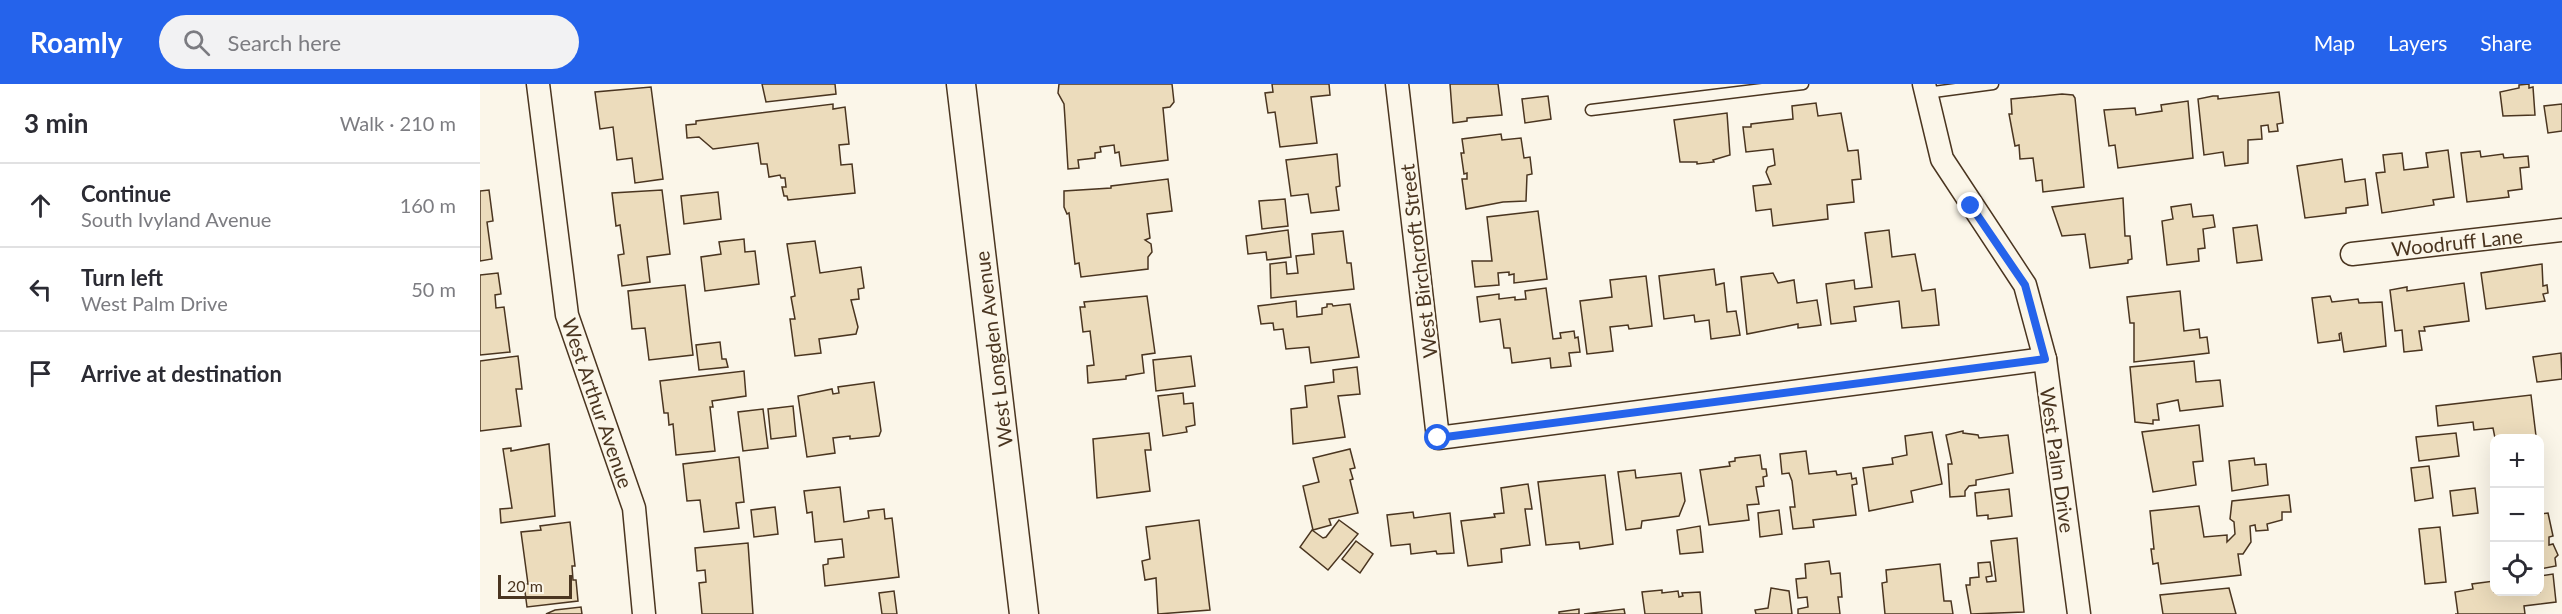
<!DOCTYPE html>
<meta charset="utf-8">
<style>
:root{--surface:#fff;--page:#f2f2f3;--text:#2b2b33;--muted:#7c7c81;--line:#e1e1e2;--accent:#2563eb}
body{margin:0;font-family:Lato,sans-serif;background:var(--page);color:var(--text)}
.controls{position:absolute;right:18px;bottom:18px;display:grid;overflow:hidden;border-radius:12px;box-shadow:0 6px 24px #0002}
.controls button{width:54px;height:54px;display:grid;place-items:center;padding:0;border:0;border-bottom:2px solid var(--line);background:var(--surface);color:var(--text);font:30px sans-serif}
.scale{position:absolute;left:18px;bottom:15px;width:74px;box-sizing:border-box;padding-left:6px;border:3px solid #4a3520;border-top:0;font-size:16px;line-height:21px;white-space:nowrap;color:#4a3520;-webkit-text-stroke:4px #fbf6e9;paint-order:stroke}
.stop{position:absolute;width:18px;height:18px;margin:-14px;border:4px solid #2563eb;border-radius:50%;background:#fff}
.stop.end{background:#2563eb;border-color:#fff;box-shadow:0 2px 6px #0008}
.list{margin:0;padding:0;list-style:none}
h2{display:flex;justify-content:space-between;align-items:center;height:78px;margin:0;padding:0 24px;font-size:26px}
h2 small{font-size:20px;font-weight:400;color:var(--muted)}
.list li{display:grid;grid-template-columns:39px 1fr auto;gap:18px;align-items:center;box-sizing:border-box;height:84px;padding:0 24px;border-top:2px solid var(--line)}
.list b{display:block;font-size:22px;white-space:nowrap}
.list p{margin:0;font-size:20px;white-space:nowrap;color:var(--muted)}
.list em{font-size:20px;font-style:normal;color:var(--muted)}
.icon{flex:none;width:33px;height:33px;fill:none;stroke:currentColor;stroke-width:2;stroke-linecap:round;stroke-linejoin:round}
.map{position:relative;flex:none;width:2082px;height:530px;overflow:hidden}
header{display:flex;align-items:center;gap:36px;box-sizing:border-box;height:84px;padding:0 30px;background:var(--accent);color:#fff}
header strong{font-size:28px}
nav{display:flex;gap:33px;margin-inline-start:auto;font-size:21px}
.search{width:420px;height:54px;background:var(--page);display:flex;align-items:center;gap:15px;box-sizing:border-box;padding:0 21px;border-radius:33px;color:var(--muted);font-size:22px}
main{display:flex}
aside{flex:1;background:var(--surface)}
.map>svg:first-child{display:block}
.building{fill:#ecdcbc;stroke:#4a3520;stroke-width:1.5}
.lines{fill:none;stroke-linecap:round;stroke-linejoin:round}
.service-casing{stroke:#4a3520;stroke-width:13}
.minor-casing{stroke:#4a3520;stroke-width:25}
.tertiary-casing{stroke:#4a3520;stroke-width:31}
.service{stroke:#fbf6e9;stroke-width:10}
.minor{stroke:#fbf6e9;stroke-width:22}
.tertiary{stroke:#fbf6e9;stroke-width:28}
.route{stroke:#2563eb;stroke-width:8}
.labels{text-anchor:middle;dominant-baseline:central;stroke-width:4.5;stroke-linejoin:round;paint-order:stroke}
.street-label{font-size:20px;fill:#4a3520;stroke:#fbf6e9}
</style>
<header>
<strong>Roamly</strong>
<div class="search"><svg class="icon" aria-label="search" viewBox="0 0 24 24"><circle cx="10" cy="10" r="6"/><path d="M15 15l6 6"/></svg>Search here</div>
<nav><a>Map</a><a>Layers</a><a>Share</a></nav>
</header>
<main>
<aside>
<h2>3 min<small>Walk · 210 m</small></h2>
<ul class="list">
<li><svg class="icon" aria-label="ahead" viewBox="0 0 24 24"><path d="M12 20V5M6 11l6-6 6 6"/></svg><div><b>Continue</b><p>South Ivyland Avenue</p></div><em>160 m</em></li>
<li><svg class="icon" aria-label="left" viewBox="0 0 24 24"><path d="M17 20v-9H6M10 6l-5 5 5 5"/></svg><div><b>Turn left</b><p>West Palm Drive</p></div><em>50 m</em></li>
<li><svg class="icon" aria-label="arrive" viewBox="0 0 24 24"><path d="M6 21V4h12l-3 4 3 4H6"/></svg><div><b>Arrive at destination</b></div></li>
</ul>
</aside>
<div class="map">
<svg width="2082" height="530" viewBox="0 0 2082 530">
<rect width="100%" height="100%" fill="#fbf6e9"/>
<g class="building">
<path d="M282 0H355L356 10 286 18Z"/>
<path d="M692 0 694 18 690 23 683 24 688 76 641 82 639 68 635 69 634 61 620 63 621 68 615 69V74L598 76 599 84 588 85 585 35 584 20 578 9 579 0Z"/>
<path d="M792 0H849L850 11 831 13 837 59 800 63 795 28 788 29 785 9 793 8Z"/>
<path d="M970 0H1018L1022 31 987 34V37L973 39Z"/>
<path d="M2049 0V4L2053 3 2055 31 2023 32 2020 8 2039 4V1Z"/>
<path d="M171 3 183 95 155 99 152 74 137 76 133 43 120 45 115 8Z"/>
<path d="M1799 8 1803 39 1797 40 1798 47 1789 48 1788 41 1781 42 1782 55 1768 56V79L1745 82 1743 68 1724 71 1718 15 1733 12H1738V15Z"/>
<path d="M1582 10 1593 11 1595 14 1604 103 1563 108 1562 96 1556 97 1553 74 1540 75 1539 61 1535 62 1529 30H1532L1531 15Z"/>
<path d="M1068 12 1071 35 1045 39 1042 15Z"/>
<path d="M1708 17 1713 74 1638 84 1635 61 1629 62 1624 26 1655 24 1656 31 1682 27 1681 21Z"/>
<path d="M1336 19 1338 32 1361 29 1368 67 1378 66 1381 95 1372 96 1374 118 1347 121 1348 135 1293 142 1291 125 1276 127 1273 102 1291 100 1286 88 1288 83 1295 81 1293 65 1266 68 1263 43H1271V40L1313 35 1312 22Z"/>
<path d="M353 20V25L365 23 369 60 359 61 361 81 372 80 375 109 308 116 307 112H304L302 103H306L305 94H301L300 91 289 93 287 80H281L278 59 233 65 219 53 207 54 206 41 216 40V37Z"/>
<path d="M2082 20V47L2068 49 2064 22Z"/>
<path d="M1247 29 1250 71 1233 76 1234 78 1217 80V78H1200L1194 36Z"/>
<path d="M1021 50 1022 56 1041 54 1044 74 1050 73 1052 90 1047 91 1046 117 1023 118 986 125 982 95H987V89L984 90 981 69H984L982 55Z"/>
<path d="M1968 66 1974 113 1953 116 1954 121 1902 129 1896 89 1905 88 1903 71 1922 69 1924 86 1948 83 1946 69Z"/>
<path d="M2000 67 2001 73 2023 70 2024 74 2048 72 2049 83 2040 84 2042 105 2028 107 2029 113 1987 118 1981 69Z"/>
<path d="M857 70 860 102 856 103 859 126 831 129 828 110 811 112 806 76Z"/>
<path d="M1862 75 1865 98 1885 95 1888 121 1866 124V129L1825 134 1817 82Z"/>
<path d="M688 95 692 127 667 130 670 154 665 156 671 160 672 168 668 173V185L601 193 599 179 595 180 589 129 587 130 584 123V107L631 104V102Z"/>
<path d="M9 106 13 137 7 138 12 175 0 177V107Z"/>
<path d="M182 106 190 170 167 173 170 198 142 202 138 171 144 170 140 141 136 142 132 109Z"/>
<path d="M238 108 241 135 204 140 201 112Z"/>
<path d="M1643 114 1645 152H1650L1652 175 1648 176V179L1610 184 1605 150 1582 152 1572 123Z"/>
<path d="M805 115 808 142 782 145 779 117Z"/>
<path d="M1711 120 1713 133 1733 131 1735 143 1723 145 1725 164 1718 165 1719 177 1687 181 1682 137 1693 135 1691 123Z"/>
<path d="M1058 127 1067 195 1034 199V190L1029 191V188L1018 189 1019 201 995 203 992 177H1012L1007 133Z"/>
<path d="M1777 141 1782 176 1757 179 1753 144Z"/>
<path d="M808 146 811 173 787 176 786 168 768 170 766 152Z"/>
<path d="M1409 146 1412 173 1435 170 1442 207 1455 205 1459 241 1422 244 1419 217 1374 223 1376 237 1351 240 1346 200 1374 196 1375 205 1392 203 1385 149Z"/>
<path d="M863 147 867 179H871L874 205 791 214 790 180 806 178 807 190 818 189 816 172 834 170 832 150Z"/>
<path d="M264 155 265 168 275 167 279 200 225 207 221 173 241 170 239 158Z"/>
<path d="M335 157 340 189 381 183 384 204 378 205 379 215 371 216 378 243 376 250 339 255 341 269 315 272 310 235H315L311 213 315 212 307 160Z"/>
<path d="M2062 180 2063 202 2067 201 2068 209 2063 210 2065 217 2006 225 2001 189Z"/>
<path d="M1234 185 1236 201 1244 199 1247 228 1256 227 1260 251 1231 255 1229 236 1215 238 1214 231 1184 235 1179 192Z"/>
<path d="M18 189 21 210 15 211 16 224 24 223 30 268 0 271V191Z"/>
<path d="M1293 189 1298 199 1314 196 1317 219 1337 216 1341 241 1318 244V240L1267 250 1261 193Z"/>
<path d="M1166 192 1172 242 1149 245 1148 241 1130 243 1133 267 1107 270 1100 217 1132 213 1130 196Z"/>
<path d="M1984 199 1989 237 1944 243 1945 247H1939L1942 266 1924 268 1922 246 1915 247 1910 206 1927 203V207Z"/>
<path d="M205 201 213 271 169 276 165 244 152 245 148 207Z"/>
<path d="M1066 204 1073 255 1081 254 1080 249 1094 247 1095 254 1098 253 1100 268 1089 269 1091 282 1071 284 1070 274 1032 279 1030 264H1024L1020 235 1000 238 997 213 1019 210V215L1035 213V216L1046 215 1045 207Z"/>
<path d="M1700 207 1704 247 1719 245 1720 254 1727 253 1729 269 1654 278V239H1650L1647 213Z"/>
<path d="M667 212 675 269 662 271 664 289 646 292V295L608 299 607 282 614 281 610 247 603 248 600 223H605L604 218Z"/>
<path d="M1850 212 1852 218 1878 215 1879 219 1902 218 1906 262 1864 268 1861 249 1859 250 1860 256 1838 259 1832 214Z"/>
<path d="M816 217 817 233 842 230V224L847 223V220H852L853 222 870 220 879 273 831 279 829 263 806 265 803 245 794 246 793 239 781 240 778 222Z"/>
<path d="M240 258 242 275H246L248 283 219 286 216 261Z"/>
<path d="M2081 269 2082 295 2057 298 2053 273Z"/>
<path d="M38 272 42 305H36L41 342 0 347V277Z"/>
<path d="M711 272 715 302 676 307 673 276Z"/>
<path d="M1714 277 1716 298 1740 296 1743 322 1700 327 1698 316 1688 318 1677 320 1679 336H1673V340L1655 338 1650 283Z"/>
<path d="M877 283 880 310 858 312 865 353 813 360 811 325 827 323 825 302 854 298 853 286Z"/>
<path d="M264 287 266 312 232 317 233 323H230L235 367 196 371 193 340 189 341 188 329H184L180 297Z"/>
<path d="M394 298 401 347 399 352 370 355V352L353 354 355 369 327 373 318 312 352 305 353 310 359 309 358 303Z"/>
<path d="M703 309 704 320 713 319 715 341 706 343 707 348 683 352 678 312Z"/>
<path d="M2051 311 2056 352 2015 354 2013 344 1994 346 1993 338 1958 342 1956 322Z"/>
<path d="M313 322 316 352 291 355 288 325Z"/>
<path d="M283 325 288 364 263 367 258 328Z"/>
<path d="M1719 341 1723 377 1713 378 1716 401 1673 408 1662 348Z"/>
<path d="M1483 347V349L1498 351 1499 354 1528 351 1533 389 1496 396V401L1489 402 1485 407V412L1470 413 1468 380H1472L1466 351Z"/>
<path d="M1452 348 1462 400 1431 407 1433 418 1389 427 1383 384 1413 380 1412 374 1427 371 1425 352Z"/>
<path d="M669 349 671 366H665L670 407 617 414 613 355Z"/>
<path d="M1976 349 1979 372 1939 377 1936 353Z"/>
<path d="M69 360 75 432 21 439 20 425 32 424 23 365 31 364V367Z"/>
<path d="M870 365 875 384 870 385 873 395 870 396 878 429 849 435 851 441 833 446 823 402 839 398 833 374Z"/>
<path d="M1326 367 1329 390 1356 387 1357 391 1371 389 1372 395 1376 394 1377 400 1372 401 1376 431 1333 436 1334 443 1313 445 1310 423H1315L1312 397 1309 389 1302 390 1300 370Z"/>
<path d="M1280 371 1282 385H1286L1287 392 1283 393 1284 402 1276 403 1279 420 1267 421 1269 436 1229 441 1220 386 1250 382 1249 378 1255 377V374Z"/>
<path d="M259 373 264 418 256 419 259 444 224 448 220 416 207 417 203 380Z"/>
<path d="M1774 374 1775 381 1786 380 1788 401 1752 407 1749 377Z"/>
<path d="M2060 379 2063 410H2060Z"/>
<path d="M1949 382 1953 414 1935 417 1931 384Z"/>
<path d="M1155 386 1156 394 1201 389 1205 417 1199 432 1162 437 1161 444 1146 446 1138 388Z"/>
<path d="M1125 391 1133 460 1100 465 1099 458 1066 461 1058 398Z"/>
<path d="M1048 400 1052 425H1045L1050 461 1021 465 1022 478 988 482 981 437 1015 433 1014 430 1024 429 1021 404Z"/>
<path d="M360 403 364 438 389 434 388 427 404 425 405 435 412 434 419 493 345 502 343 481 348 480V475L364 473 362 455 335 458 332 428 327 429 324 407Z"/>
<path d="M1995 404 1998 429 1973 432 1970 407Z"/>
<path d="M1529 405 1532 432 1508 435V431L1497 432 1495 409Z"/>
<path d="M1809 411 1811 428H1802V436L1787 440 1788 446 1776 447 1775 441 1770 442 1771 458 1763 470H1758L1761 491 1681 500 1678 479 1673 480 1671 465H1674L1670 427 1719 422 1724 453 1747 451V458L1755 450 1754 438 1750 435 1752 417Z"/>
<path d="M295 423 298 450 274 453 271 426Z"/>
<path d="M1299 426 1302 450 1280 453 1278 429Z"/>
<path d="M933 428 934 434 970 429 974 469 957 470 956 467 931 470 930 460 911 462 907 431Z"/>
<path d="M2068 429 2073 452 2069 453V461L2073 460 2078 471 2075 474 2076 482 2060 485V430Z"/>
<path d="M719 436 730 526 678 530 676 494 665 496 662 477 670 475 666 443Z"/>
<path d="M859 436 878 450 848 486 820 463 832 446 843 454 846 453Z"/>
<path d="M90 438 95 482H92L93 496H96L98 517 47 523 44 500H48L41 448 61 446 60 442Z"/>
<path d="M1220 442 1223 468 1200 470 1197 446Z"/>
<path d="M1960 443 1966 498 1945 500 1939 445Z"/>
<path d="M1537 454 1544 528 1491 530 1486 501H1490V494L1499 493 1498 479 1510 478 1512 492 1506 493 1507 498 1516 497 1511 457Z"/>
<path d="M876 457 893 470 880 489 862 475Z"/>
<path d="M268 459 273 530H222L219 499 226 498 225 486 217 487 215 464Z"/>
<path d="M1349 477 1351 490 1360 489 1362 513H1358L1360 530H1318V525L1328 523 1327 513 1318 514 1316 495 1326 494 1325 480Z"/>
<path d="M1460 480 1464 517H1471L1473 530H1405L1402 499 1407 498 1406 486Z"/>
<path d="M2073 490 2076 518 2044 522 2045 530H1975H1978L1975 508 1993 505 1992 500 2014 497V508H2060V492Z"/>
<path d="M1291 504 1309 507 1312 530H1276L1275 526 1288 524Z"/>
<path d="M1749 504 1756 530H1683L1680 511Z"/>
<path d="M1182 506V509L1198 507 1199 513 1203 512 1202 509 1220 508 1222 530H1165L1162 508Z"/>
<path d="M414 507 417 530H402L399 509Z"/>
<path d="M101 523 102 530H66L75 526Z"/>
<path d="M1099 525V530H1079V528Z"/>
<path d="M1144 525 1145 530H1104Z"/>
</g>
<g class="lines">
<defs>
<g id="service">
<path d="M1446 9 1513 0"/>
<path d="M1111 26 1323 0"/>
</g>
<g id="minor">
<path d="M58 0 87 231 154 424 164 530"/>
<path d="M917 0 958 354 1565 275"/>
<path d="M1444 0 1462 75 1545 201 1565 275 1599 530"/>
<path d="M1872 170 2082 146"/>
</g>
<path id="tertiary" d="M481 0 544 530"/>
</defs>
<use href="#service" class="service-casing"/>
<use href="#minor" class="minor-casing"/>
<use href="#tertiary" class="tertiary-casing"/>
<use href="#service" class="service"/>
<use href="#minor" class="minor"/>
<use href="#tertiary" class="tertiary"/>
</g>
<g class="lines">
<path class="route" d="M958 354 1565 275 1545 201 1491 122"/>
</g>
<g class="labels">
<g class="street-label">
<text transform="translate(1977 158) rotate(-6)">Woodruff Lane</text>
<text transform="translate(938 177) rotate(-97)">West Birchcroft Street</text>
<text transform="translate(513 265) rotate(-97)">West Longden Avenue</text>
<text transform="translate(118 319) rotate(71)">West Arthur Avenue</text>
<text transform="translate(1578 376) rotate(82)">West Palm Drive</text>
</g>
</g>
</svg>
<div class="controls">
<button>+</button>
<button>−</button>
<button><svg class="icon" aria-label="locate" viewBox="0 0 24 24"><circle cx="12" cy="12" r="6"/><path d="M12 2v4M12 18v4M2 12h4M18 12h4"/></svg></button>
</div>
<div class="scale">20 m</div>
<div class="stop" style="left:958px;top:354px"></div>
<div class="stop end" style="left:1491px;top:122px"></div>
</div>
</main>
